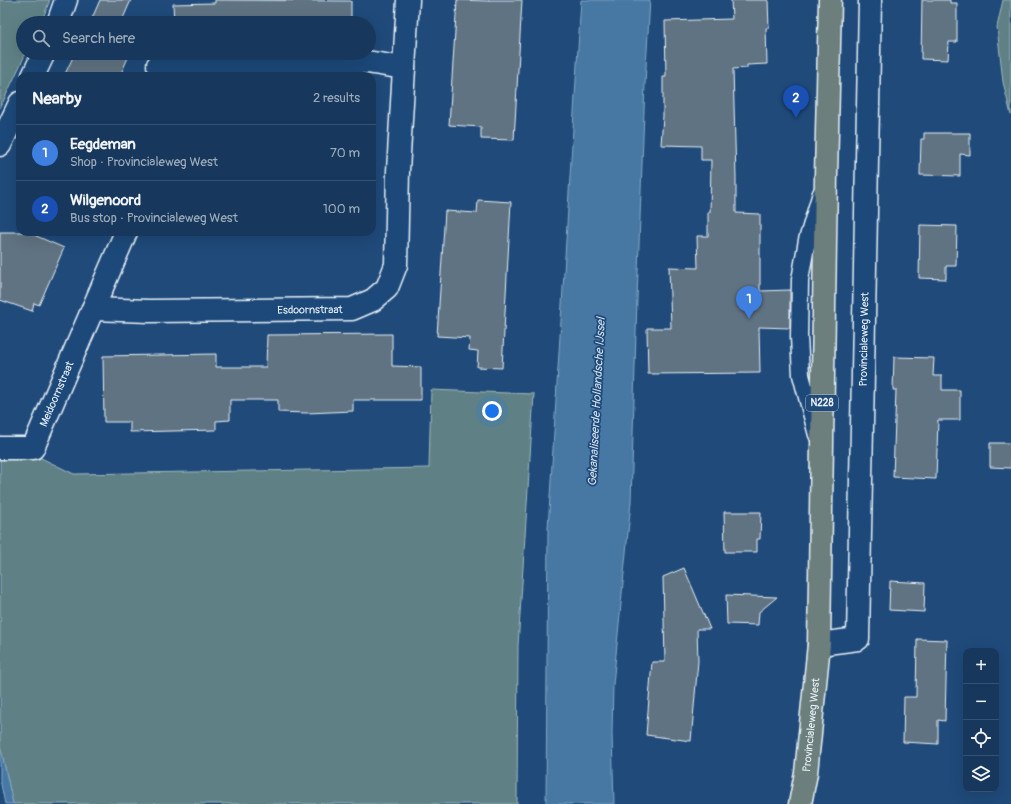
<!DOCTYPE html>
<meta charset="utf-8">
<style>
:root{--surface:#17385c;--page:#203f62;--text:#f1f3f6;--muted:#9eacbb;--line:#365272;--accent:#8abfa5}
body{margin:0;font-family:Pangolin,sans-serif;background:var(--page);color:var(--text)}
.controls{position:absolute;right:12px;bottom:12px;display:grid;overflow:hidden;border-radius:8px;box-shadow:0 4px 16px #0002}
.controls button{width:36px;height:36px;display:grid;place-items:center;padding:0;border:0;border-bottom:1px solid var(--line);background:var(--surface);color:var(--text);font:20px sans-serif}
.you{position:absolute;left:492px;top:411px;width:14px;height:14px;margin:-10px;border:3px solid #fff;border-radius:50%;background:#1a73e8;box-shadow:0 0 0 6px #1a73e833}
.badge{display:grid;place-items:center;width:26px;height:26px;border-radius:50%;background:var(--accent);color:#fff;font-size:13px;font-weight:700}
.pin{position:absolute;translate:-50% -33px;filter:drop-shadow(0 1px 2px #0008)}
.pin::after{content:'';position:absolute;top:21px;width:14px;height:12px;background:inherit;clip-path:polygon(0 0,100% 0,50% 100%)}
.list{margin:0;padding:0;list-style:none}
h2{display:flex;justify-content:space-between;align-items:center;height:52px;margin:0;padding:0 16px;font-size:17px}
h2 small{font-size:13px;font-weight:400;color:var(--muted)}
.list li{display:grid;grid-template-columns:26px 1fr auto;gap:12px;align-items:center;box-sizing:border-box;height:56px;padding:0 16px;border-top:1px solid var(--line)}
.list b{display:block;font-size:15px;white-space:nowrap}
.list p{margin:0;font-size:13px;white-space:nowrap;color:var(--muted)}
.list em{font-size:13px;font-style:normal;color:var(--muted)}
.icon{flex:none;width:22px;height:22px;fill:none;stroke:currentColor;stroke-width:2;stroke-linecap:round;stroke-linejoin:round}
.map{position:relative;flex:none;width:1011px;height:804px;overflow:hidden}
.search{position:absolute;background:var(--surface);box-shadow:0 4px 16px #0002;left:16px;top:16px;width:360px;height:44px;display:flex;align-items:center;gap:10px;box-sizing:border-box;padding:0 14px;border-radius:22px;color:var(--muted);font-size:15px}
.panel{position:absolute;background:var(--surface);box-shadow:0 4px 16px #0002;left:16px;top:72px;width:360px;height:164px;border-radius:12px}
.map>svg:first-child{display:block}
.green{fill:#5e8185;stroke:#a3b9be}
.water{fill:#4778a4;stroke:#87a8c6}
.building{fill:#617382;stroke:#e8f1f8}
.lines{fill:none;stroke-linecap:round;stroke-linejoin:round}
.service-casing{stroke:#e8f1f8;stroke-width:19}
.pedestrian-casing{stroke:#e8f1f8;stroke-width:25}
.minor-casing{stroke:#e8f1f8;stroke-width:25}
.primary-casing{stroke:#e8f1f8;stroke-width:25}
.service{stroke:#1f4a7a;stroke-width:16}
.pedestrian{stroke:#1f4a7a;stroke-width:22}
.minor{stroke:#1f4a7a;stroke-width:22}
.primary{stroke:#6c7f7c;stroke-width:22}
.labels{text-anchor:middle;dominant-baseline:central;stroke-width:3.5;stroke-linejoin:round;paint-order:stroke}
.shield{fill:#1f4a7a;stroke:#acbfd2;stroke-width:1}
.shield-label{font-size:10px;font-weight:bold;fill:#e8f1f8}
.street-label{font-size:11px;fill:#e8f1f8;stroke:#1f4a7a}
.water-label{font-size:12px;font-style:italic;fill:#d0dfeb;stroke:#1f4a7a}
</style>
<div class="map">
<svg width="1011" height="804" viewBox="0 0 1011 804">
<rect width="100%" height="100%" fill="#1f4a7a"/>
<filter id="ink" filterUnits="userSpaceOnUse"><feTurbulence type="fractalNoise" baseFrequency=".025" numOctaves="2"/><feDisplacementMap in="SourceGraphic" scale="8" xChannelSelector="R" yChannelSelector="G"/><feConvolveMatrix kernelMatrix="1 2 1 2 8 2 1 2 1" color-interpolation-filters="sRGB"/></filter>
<g filter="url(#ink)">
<g class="green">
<path d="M0 0H50L41 23H23V53H26L0 108Z"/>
<path d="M1003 0H1011V115L1003 82 997 27Z"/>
<path d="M431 390 534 394 518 646 517 804H13L0 745V458L39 457 74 474 429 468Z"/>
</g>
<g class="water">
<path d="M581 0H650L645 84 637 299 631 502 613 685 612 733 614 804H546L548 528Z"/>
<path d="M0 745 13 804H5L0 779Z"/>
</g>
<g class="building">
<path d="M100 0H131L121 23H90Z"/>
<path d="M215 0 351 1V23H174L173 4 215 3Z"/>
<path d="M457 0 489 1V0H522L514 140 481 139V127L449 125Z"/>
<path d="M731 0H768L769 28H766L767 64 747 65V68L733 69 736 178V213L760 214V291L790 290V328L759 327 760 373 648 374 647 328H671L669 267 698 268 697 236H708V212H710L711 160H701V146L661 145 663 116V77H666L665 21 732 19Z"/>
<path d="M922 0H950V3H957V42H949L948 60 921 59Z"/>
<path d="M75 53H130L120 76H64Z"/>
<path d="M924 133H970V155L960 154V176L920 175 921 139H924Z"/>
<path d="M478 200 511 202 502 368 477 367 478 351 469 350 470 338 437 336 445 211 477 213Z"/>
<path d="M920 225 957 226 956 266H946V279L919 278Z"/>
<path d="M0 232H27L64 248 39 305 34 303 32 311 0 300Z"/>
<path d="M392 334V366L421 367V400H353V411L307 413 278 412V400H230V420L216 421V430L130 432V422H104L103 356 216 354V367H266L267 335Z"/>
<path d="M894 357 934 358 933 376H942V390H960V420H938L936 479 893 477 896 390H893Z"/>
<path d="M990 443H1011V468L990 467Z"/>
<path d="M724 512H761L760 539H757V552H725Z"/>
<path d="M684 568 710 629H697L698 661 691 741 646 735 652 662H665L663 577Z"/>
<path d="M890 581 925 583 924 612 889 610Z"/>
<path d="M726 595 777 597 759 612 758 625 727 624Z"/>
<path d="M917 639 947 640 945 721 938 720V744L903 742 904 697H916Z"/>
</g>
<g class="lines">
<defs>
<path id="service" d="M817 435 801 375 799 337 800 280 807 240 821 193"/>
<path id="pedestrian" d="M158 65 367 62 404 68"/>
<g id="minor">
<path d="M58 23 66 0"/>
<path d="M33 76 44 53"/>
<path d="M0 145 20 103"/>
<path id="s1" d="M93 309 149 311 352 309 373 300 387 288 396 265 398 171 408 0"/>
<path id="s2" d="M0 448H33L126 232"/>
<path id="s3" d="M819 644 858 639 870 0"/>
</g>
<g id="primary">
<path id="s4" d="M800 804 806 773 819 644 826 176 830 0"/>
</g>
</defs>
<use href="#service" class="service-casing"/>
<use href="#pedestrian" class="pedestrian-casing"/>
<use href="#minor" class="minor-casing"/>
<use href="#primary" class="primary-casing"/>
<use href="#service" class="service"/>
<use href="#pedestrian" class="pedestrian"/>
<use href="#minor" class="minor"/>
<use href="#primary" class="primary"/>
</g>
</g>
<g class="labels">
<rect class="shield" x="806" y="395" width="32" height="16" rx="3"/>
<g class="shield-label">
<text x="822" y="403">N228</text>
</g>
<g class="street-label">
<text stroke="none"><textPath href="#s1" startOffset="217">Esdoornstraat</textPath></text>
<text stroke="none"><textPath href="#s3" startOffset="339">Provincialeweg West</textPath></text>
<text stroke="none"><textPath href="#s2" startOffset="92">Meidoornstraat</textPath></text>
<text stroke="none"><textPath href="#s4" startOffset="80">Provincialeweg West</textPath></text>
</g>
<g class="water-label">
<text transform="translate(597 402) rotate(-87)">Gekanaliseerde Hollandsche IJssel</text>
</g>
</g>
</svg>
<div class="controls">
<button>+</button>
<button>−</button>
<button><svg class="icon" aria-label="locate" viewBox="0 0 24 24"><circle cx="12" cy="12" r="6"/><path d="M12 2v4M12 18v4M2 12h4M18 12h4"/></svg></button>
<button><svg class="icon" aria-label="layers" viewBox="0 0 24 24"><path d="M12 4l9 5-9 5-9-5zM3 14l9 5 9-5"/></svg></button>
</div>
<div class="you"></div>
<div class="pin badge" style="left:749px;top:319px;background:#3f7fe0">1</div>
<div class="pin badge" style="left:796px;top:118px;background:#1a4fb4">2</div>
<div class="search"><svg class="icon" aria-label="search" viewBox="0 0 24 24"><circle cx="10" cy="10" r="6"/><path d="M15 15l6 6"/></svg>Search here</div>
<section class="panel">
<h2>Nearby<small>2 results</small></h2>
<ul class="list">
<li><span class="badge" style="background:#3f7fe0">1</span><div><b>Eegdeman</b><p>Shop · Provincialeweg West</p></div><em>70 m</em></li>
<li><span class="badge" style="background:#1a4fb4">2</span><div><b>Wilgenoord</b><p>Bus stop · Provincialeweg West</p></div><em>100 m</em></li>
</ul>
</section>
</div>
